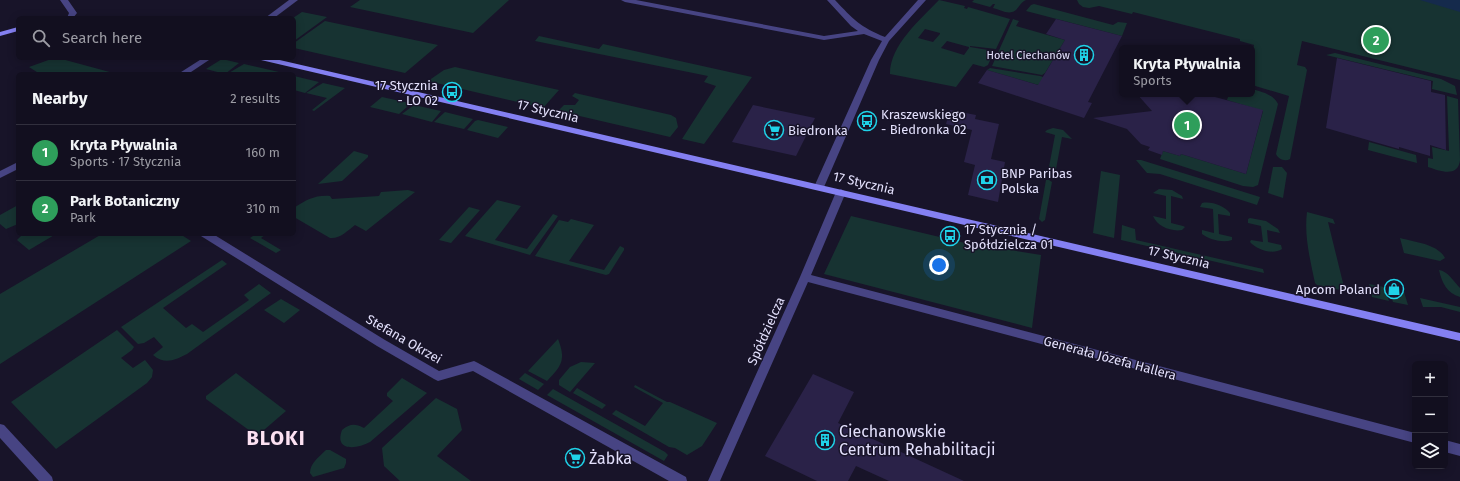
<!DOCTYPE html>
<meta charset="utf-8">
<style>
:root{--surface:#120f1f;--page:#1f1d2c;--text:#f1f3f6;--muted:#9c9ca4;--line:#312f3d;--accent:#ea580c}
body{margin:0;font-family:"Fira Sans",sans-serif;background:var(--page);color:var(--text)}
.controls{position:absolute;right:12px;bottom:12px;display:grid;overflow:hidden;border-radius:6px;box-shadow:0 2px 10px #0003}
.controls button{width:36px;height:36px;display:grid;place-items:center;padding:0;border:0;border-bottom:1px solid var(--line);background:var(--surface);color:var(--text);font:20px sans-serif}
.you{position:absolute;left:939px;top:265px;width:14px;height:14px;margin:-10px;border:3px solid #fff;border-radius:50%;background:#1a73e8;box-shadow:0 0 0 6px #1a73e833}
.badge{display:grid;place-items:center;width:26px;height:26px;border-radius:50%;background:var(--accent);color:#fff;font-size:13px;font-weight:700}
.pin{position:absolute;translate:-50% -50%;border:2px solid #fff;box-shadow:0 1px 4px #0006}
.popup{position:absolute;left:1119px;top:45px;width:136px;height:52px;box-sizing:border-box;display:grid;place-content:center;border-radius:6px;background:var(--surface);filter:drop-shadow(0 1px 3px #0005);font-size:13px;white-space:nowrap;color:var(--muted)}
.popup b{font-size:15px;color:var(--text)}
.popup::after{content:'';position:absolute;left:50%;top:100%;margin-left:-8px;border:8px solid transparent;border-top-color:var(--surface)}
.list{margin:0;padding:0;list-style:none}
h2{display:flex;justify-content:space-between;align-items:center;height:52px;margin:0;padding:0 16px;font-size:17px}
h2 small{font-size:13px;font-weight:400;color:var(--muted)}
.list li{display:grid;grid-template-columns:26px 1fr auto;gap:12px;align-items:center;box-sizing:border-box;height:56px;padding:0 16px;border-top:1px solid var(--line)}
.list b{display:block;font-size:15px;white-space:nowrap}
.list p{margin:0;font-size:13px;white-space:nowrap;color:var(--muted)}
.list em{font-size:13px;font-style:normal;color:var(--muted)}
.icon{flex:none;width:22px;height:22px;fill:none;stroke:currentColor;stroke-width:2;stroke-linecap:round;stroke-linejoin:round}
.map{position:relative;flex:none;width:1460px;height:481px;overflow:hidden}
.search{position:absolute;background:var(--surface);box-shadow:0 2px 10px #0003;left:16px;top:16px;width:280px;height:44px;display:flex;align-items:center;gap:10px;box-sizing:border-box;padding:0 14px;border-radius:6px;color:var(--muted);font-size:15px}
.panel{position:absolute;background:var(--surface);box-shadow:0 2px 10px #0003;left:16px;top:72px;width:280px;height:164px;border-radius:6px}
.map>svg:first-child{display:block}
.green{fill:#173332;fill-rule:evenodd}
.water{fill:#152a4c}
.building{fill:#2a2248}
.lines{fill:none;stroke-linecap:round;stroke-linejoin:round}
.street{fill:#474483;fill-rule:evenodd}
.secondary{fill:#8480f2;fill-rule:evenodd}
.labels{text-anchor:middle;dominant-baseline:central;stroke-width:3;stroke-linejoin:round;paint-order:stroke}
.far-poi-label{font-size:11px;fill:#e3e0fc;stroke:#181429;text-anchor:end}
.poi-label{font-size:13px;fill:#e3e0fc;stroke:#181429;text-anchor:start}
.street-label{font-size:13px;fill:#e3e0fc;stroke:#181429}
.near-poi-label{font-size:16px;fill:#e3e0fc;stroke:#181429;text-anchor:start}
.near-district-label{font-size:20px;font-weight:bold;letter-spacing:1px;fill:#fce1f2;stroke:#181429}
</style>
<div class="map">
<svg width="1460" height="481" viewBox="0 0 1460 481">
<rect width="100%" height="100%" fill="#181429"/>
<g class="green">
<path d="M360 0H509L473 33 350 7Z"/>
<path d="M939 0 965 6 964 8 967 9 968 7 1010 19 996 49 970 46V47L994 51 988 65 984 67 973 64 956 87 890 74C890 45 920 20 939 0ZM925 29 940 33V34L933 42 918 38ZM947 41 969 47V48L964 55 941 48Z"/>
<path d="M974 0H1026C1020 2 1018 11 1012 12 1007 14 998 9 993 8L995 4H993L990 7 972 2Z"/>
<path d="M1077 0H1429L1460 8V80L1302 41 1297 65 1305 67 1307 70 1290 159C1285 162 1278 159 1276 154L1289 96 1252 85V55L1254 45 1240 41V39L1133 12 1132 14 1099 6 1089 8 1083 7 1079 4Z"/>
<path d="M1034 4 1113 25 1118 22 1127 23 1122 36 1026 11 1031 5Z"/>
<path d="M302 12 327 17 294 41 293 18Z"/>
<path d="M1013 19 1019 21 1016 26 1065 40 1045 73 1042 75 992 66Z"/>
<path d="M325 21 438 45 405 73 294 48V43Z"/>
<path d="M539 36 599 49 603 44 752 77 704 144 682 139 716 86 704 82 708 76 535 41Z"/>
<path d="M1335 53 1441 79 1455 86 1457 95 1432 89 1433 81 1326 55Z"/>
<path d="M54 58H58L117 74H40L29 67Z"/>
<path d="M222 59 239 63 225 74 206 69Z"/>
<path d="M244 64 279 72 278 74H227Z"/>
<path d="M455 67 559 90 543 108 428 81 444 70Z"/>
<path d="M990 68 1040 76 1058 82 1042 86 987 70Z"/>
<path d="M294 76 319 82 305 93 294 90Z"/>
<path d="M323 83 345 88 314 111 312 110 327 98 306 93Z"/>
<path d="M1252 89C1262 92 1273 94 1278 104L1258 185 1253 187 1243 186 1160 159 1163 151 1180 156 1181 154 1246 174 1263 111 1227 100 1229 94H1252Z"/>
<path d="M575 93 671 115 676 118 678 127 670 137 558 111 564 105H575L579 100 572 96Z"/>
<path d="M1447 96 1458 99 1460 160C1458 178 1440 171 1428 167V158L1433 159 1432 147 1449 151Z"/>
<path d="M382 97 409 103 408 106 399 114 370 107Z"/>
<path d="M414 105 441 111 432 122 402 114Z"/>
<path d="M445 112 473 119 464 129 434 122Z"/>
<path d="M478 120 508 127 498 138 467 130 475 121Z"/>
<path d="M1053 128 1063 130 1072 139 1062 137 1056 169 1053 170 1049 167 1055 135 1045 132 1047 130Z"/>
<path d="M1369 142 1416 155 1417 163 1368 150Z"/>
<path d="M354 151 368 155V157L342 181 318 184Z"/>
<path d="M1136 160H1141L1260 197 1257 205 1160 174 1147 173Z"/>
<path d="M1273 167H1282L1287 173 1283 198 1268 193Z"/>
<path d="M1101 171 1120 175 1114 238 1093 233Z"/>
<path d="M1046 180H1049L1052 182 1045 220 1042 222 1039 219Z"/>
<path d="M1159 189 1172 190 1182 196 1183 199 1171 196V223L1183 226 1185 227 1182 230C1171 232 1157 226 1153 216L1166 219V196L1153 193Z"/>
<path d="M408 190 415 192 366 231 355 225C347 231 340 239 330 238L294 217V208C306 200 315 195 330 196L332 199 379 196 381 192Z"/>
<path d="M497 200 521 206 495 240 527 249 553 214 558 216 530 255 465 236Z"/>
<path d="M1202 203C1212 201 1224 206 1230 213V216L1218 214 1219 234 1232 237V240C1223 243 1210 240 1202 234V230L1214 233 1213 209 1200 207Z"/>
<path d="M18 205V224L6 229 0 224V215Z"/>
<path d="M469 207 480 210 451 243 439 240Z"/>
<path d="M1307 212 1333 219 1335 224 1328 222 1345 291 1317 285 1315 283C1310 259 1304 236 1307 212Z"/>
<path d="M851 216 965 243 1041 255 1032 328 824 274Z"/>
<path d="M1250 218 1266 221 1278 229 1280 233 1267 230 1268 242 1281 245 1282 249C1273 255 1257 250 1250 242L1251 240 1263 242 1261 226 1248 223V219Z"/>
<path d="M571 219 594 225 569 261 604 270 620 246 624 248V250L609 274 606 275 535 256 559 220 568 222Z"/>
<path d="M1122 225 1135 229 1136 240 1263 269 1264 273 1121 240Z"/>
<path d="M23 234H56L29 250 17 240Z"/>
<path d="M102 234H180L191 241 0 364V294Z"/>
<path d="M256 234H266L261 238 281 250 276 253 250 238Z"/>
<path d="M1400 238C1414 242 1438 244 1445 258L1440 261 1404 253Z"/>
<path d="M222 260 227 264 163 308 186 328 192 324 203 332 249 300 244 295 259 284 271 293 187 354C175 360 165 365 153 355L163 347 154 337 144 343 138 344 121 327Z"/>
<path d="M1439 270C1448 271 1454 282 1460 288V297C1447 293 1442 283 1439 270Z"/>
<path d="M1369 284 1384 287 1389 301 1372 297Z"/>
<path d="M1389 289 1404 292 1408 305 1393 302Z"/>
<path d="M1420 298 1460 307V312L1441 307H1423Z"/>
<path d="M281 299 300 310 284 323 264 310Z"/>
<path d="M117 330 134 347 132 350 121 358 133 368 145 360 153 370 152 377 147 383 56 449 11 402Z"/>
<path d="M558 339C566 360 562 365 547 381L528 371Z"/>
<path d="M581 362 595 363 570 392 559 385V380L570 367Z"/>
<path d="M236 373 286 411 257 436 206 399V396Z"/>
<path d="M525 373 544 384 538 390 519 379Z"/>
<path d="M402 378 427 393 370 442C357 449 334 452 342 430 351 423 355 424 364 428L393 401 387 396V393Z"/>
<path d="M635 385 667 402H670L717 423 702 446 687 455 675 448 669 447 612 414 616 410 645 426 663 403 634 387Z"/>
<path d="M577 388 606 405 602 409 573 393Z"/>
<path d="M553 389 665 452 668 455 664 461 547 395Z"/>
<path d="M436 398 457 409 462 430 437 456 471 481H400L384 466 382 448Z"/>
<path d="M326 450H330L346 459V463L344 468 313 477 310 473C310 463 319 457 326 450Z"/>
</g>
<path class="water" d="M1420 0H1460V12Z"/>
<g class="building">
<path d="M1056 19 1122 36 1088 102 1092 103 1084 118 978 83 987 70 1038 85 1065 40 1046 34Z"/>
<path d="M1337 58 1431 81V92L1445 95 1446 150 1430 145V156L1399 147V149L1326 128Z"/>
<path d="M1137 94H1204L1263 110 1246 174 1181 154 1180 156 1163 151 1162 155 1148 150 1150 147 1141 144 1127 129 1093 118 1152 111Z"/>
<path d="M753 105 815 118 796 156 732 142Z"/>
<path d="M950 110 976 115 975 119 999 124 991 159 1005 162 998 202 968 195 975 165 964 162 972 130 946 124Z"/>
<path d="M813 374 854 392 838 423 964 481H889L856 466 848 481H817L765 456Z"/>
</g>
<g class="lines">
<g class="street">
<path d="M60 0H68L77 13 73 18H67L69 13Z"/>
<path d="M289 0H298L274 18H265Z"/>
<path d="M621 0H636L824 36 858 31 851 26 827 0H835C853 19 860 27 885 37L918 0H926L889 41 879 60 824 187 819 190 814 187 871 60 882 41 864 34 824 40 625 2Z"/>
<path d="M203 58H212L188 74H178Z"/>
<path d="M18 162V169L0 178V171Z"/>
<path d="M841 189 846 192 811 275 1415 433V443L808 282 720 481H708L800 277 836 192Z"/>
<path d="M200 234H213L385 340 439 371 474 361 478 363 686 477 687 481H669L473 371 438 381 434 379 377 346 201 236Z"/>
<path d="M0 424 4 425 52 477 53 481H39L0 438Z"/>
<path d="M1445 440 1460 444V456L1445 452Z"/>
</g>
<g class="secondary">
<path d="M60 16H91L95 18H59Z"/>
<path d="M18 27V31L0 36V32Z"/>
<path d="M257 58H271L1460 333V341L261 60Z"/>
</g>
</g>
<defs>
<symbol id="building-ring" viewBox="-11 -11 22 22"><circle r="9.5" fill="#181429" stroke="#1fd2e8" stroke-width="1.5"/><path d="M-4-6H4V6H1V3H-1V6H-4ZM-2.5-4.3h1.7v1.8h-1.7ZM.8-4.3h1.7v1.8H.8ZM-2.5-1h1.7V.8h-1.7ZM.8-1h1.7V.8H.8Z" fill="#1fd2e8"/></symbol>
<symbol id="bus-ring" viewBox="-11 -11 22 22"><circle r="9.5" fill="#181429" stroke="#1fd2e8" stroke-width="1.5"/><path d="M-5-6H5V4H4V6H2V4H-2V6H-4V4H-5ZM-3.5-4V0h7V-4ZM-3.5 1.2v1.5H-2V1.2ZM2 1.2v1.5H3.5V1.2Z" fill="#1fd2e8"/></symbol>
<symbol id="supermarket-ring" viewBox="-11 -11 22 22"><circle r="9.5" fill="#181429" stroke="#1fd2e8" stroke-width="1.5"/><path d="M-6-5.5h2.5l.6 2H6L4.5 2H-2.5L-4.4-4H-6ZM-1.5 3.2a1.3 1.3 0 1 0 .1 0ZM3 3.2a1.3 1.3 0 1 0 .1 0Z" fill="#1fd2e8"/></symbol>
<symbol id="bank-ring" viewBox="-11 -11 22 22"><circle r="9.5" fill="#181429" stroke="#1fd2e8" stroke-width="1.5"/><path d="M-6-4H6V4H-6ZM0-2.3a2.3 2.3 0 1 0 0 4.6a2.3 2.3 0 1 0 0-4.6Z" fill="#1fd2e8"/></symbol>
<symbol id="shop-ring" viewBox="-11 -11 22 22"><circle r="9.5" fill="#181429" stroke="#1fd2e8" stroke-width="1.5"/><path d="M-5-2.5h2.3a2.7 3.5 0 0 1 5.4 0H5L5.5 6h-11ZM-1.5-2.5h3a1.5 2.3 0 0 0-3 0Z" fill="#1fd2e8"/></symbol>
</defs>
<g fill-rule="evenodd">
<use href="#building-ring" x="1073" y="44" width="22" height="22"/>
<use href="#bus-ring" x="441" y="81" width="22" height="22"/>
<use href="#bus-ring" x="856" y="110" width="22" height="22"/>
<use href="#supermarket-ring" x="763" y="119" width="22" height="22"/>
<use href="#bank-ring" x="976" y="169" width="22" height="22"/>
<use href="#bus-ring" x="939" y="225" width="22" height="22"/>
<use href="#shop-ring" x="1383" y="278" width="22" height="22"/>
<use href="#building-ring" x="814" y="429" width="22" height="22"/>
<use href="#supermarket-ring" x="564" y="447" width="22" height="22"/>
</g>
<g class="labels">
<g class="far-poi-label">
<text x="1070" y="55">Hotel Ciechanów</text>
</g>
<g class="poi-label">
<text x="438" y="85" text-anchor="end">17 Stycznia<tspan x="438" dy="15">- LO 02</tspan></text>
<text x="881" y="114">Kraszewskiego<tspan x="881" dy="15">- Biedronka 02</tspan></text>
<text x="788" y="130">Biedronka</text>
<text x="1001" y="173">BNP Paribas<tspan x="1001" dy="15">Polska</tspan></text>
<text x="964" y="229">17 Stycznia /<tspan x="964" dy="15">Spółdzielcza 01</tspan></text>
<text x="1380" y="289" text-anchor="end">Apcom Poland</text>
</g>
<g class="street-label">
<text transform="translate(548 111) rotate(13)">17 Stycznia</text>
<text transform="translate(864 183) rotate(13)">17 Stycznia</text>
<text transform="translate(1179 257) rotate(13)">17 Stycznia</text>
<text transform="translate(766 331) rotate(-66)">Spółdzielcza</text>
<text transform="translate(404 339) rotate(30)">Stefana Okrzei</text>
<text transform="translate(1110 358) rotate(15)">Generała Józefa Hallera</text>
</g>
<g class="near-poi-label">
<text x="839" y="431">Ciechanowskie<tspan x="839" dy="18">Centrum Rehabilitacji</tspan></text>
<text x="589" y="458">Żabka</text>
</g>
<g class="near-district-label">
<text x="276" y="438">BLOKI</text>
</g>
</g>
</svg>
<div class="controls">
<button>+</button>
<button>−</button>
<button><svg class="icon" aria-label="layers" viewBox="0 0 24 24"><path d="M12 4l9 5-9 5-9-5zM3 14l9 5 9-5"/></svg></button>
</div>
<div class="you"></div>
<div class="pin badge" style="left:1187px;top:125px;background:#2e9e5b">1</div>
<div class="popup"><b>Kryta Pływalnia</b>Sports</div>
<div class="pin badge" style="left:1376px;top:40px;background:#2e9e5b">2</div>
<div class="search"><svg class="icon" aria-label="search" viewBox="0 0 24 24"><circle cx="10" cy="10" r="6"/><path d="M15 15l6 6"/></svg>Search here</div>
<section class="panel">
<h2>Nearby<small>2 results</small></h2>
<ul class="list">
<li><span class="badge" style="background:#2e9e5b">1</span><div><b>Kryta Pływalnia</b><p>Sports · 17 Stycznia</p></div><em>160 m</em></li>
<li><span class="badge" style="background:#2e9e5b">2</span><div><b>Park Botaniczny</b><p>Park</p></div><em>310 m</em></li>
</ul>
</section>
</div>
